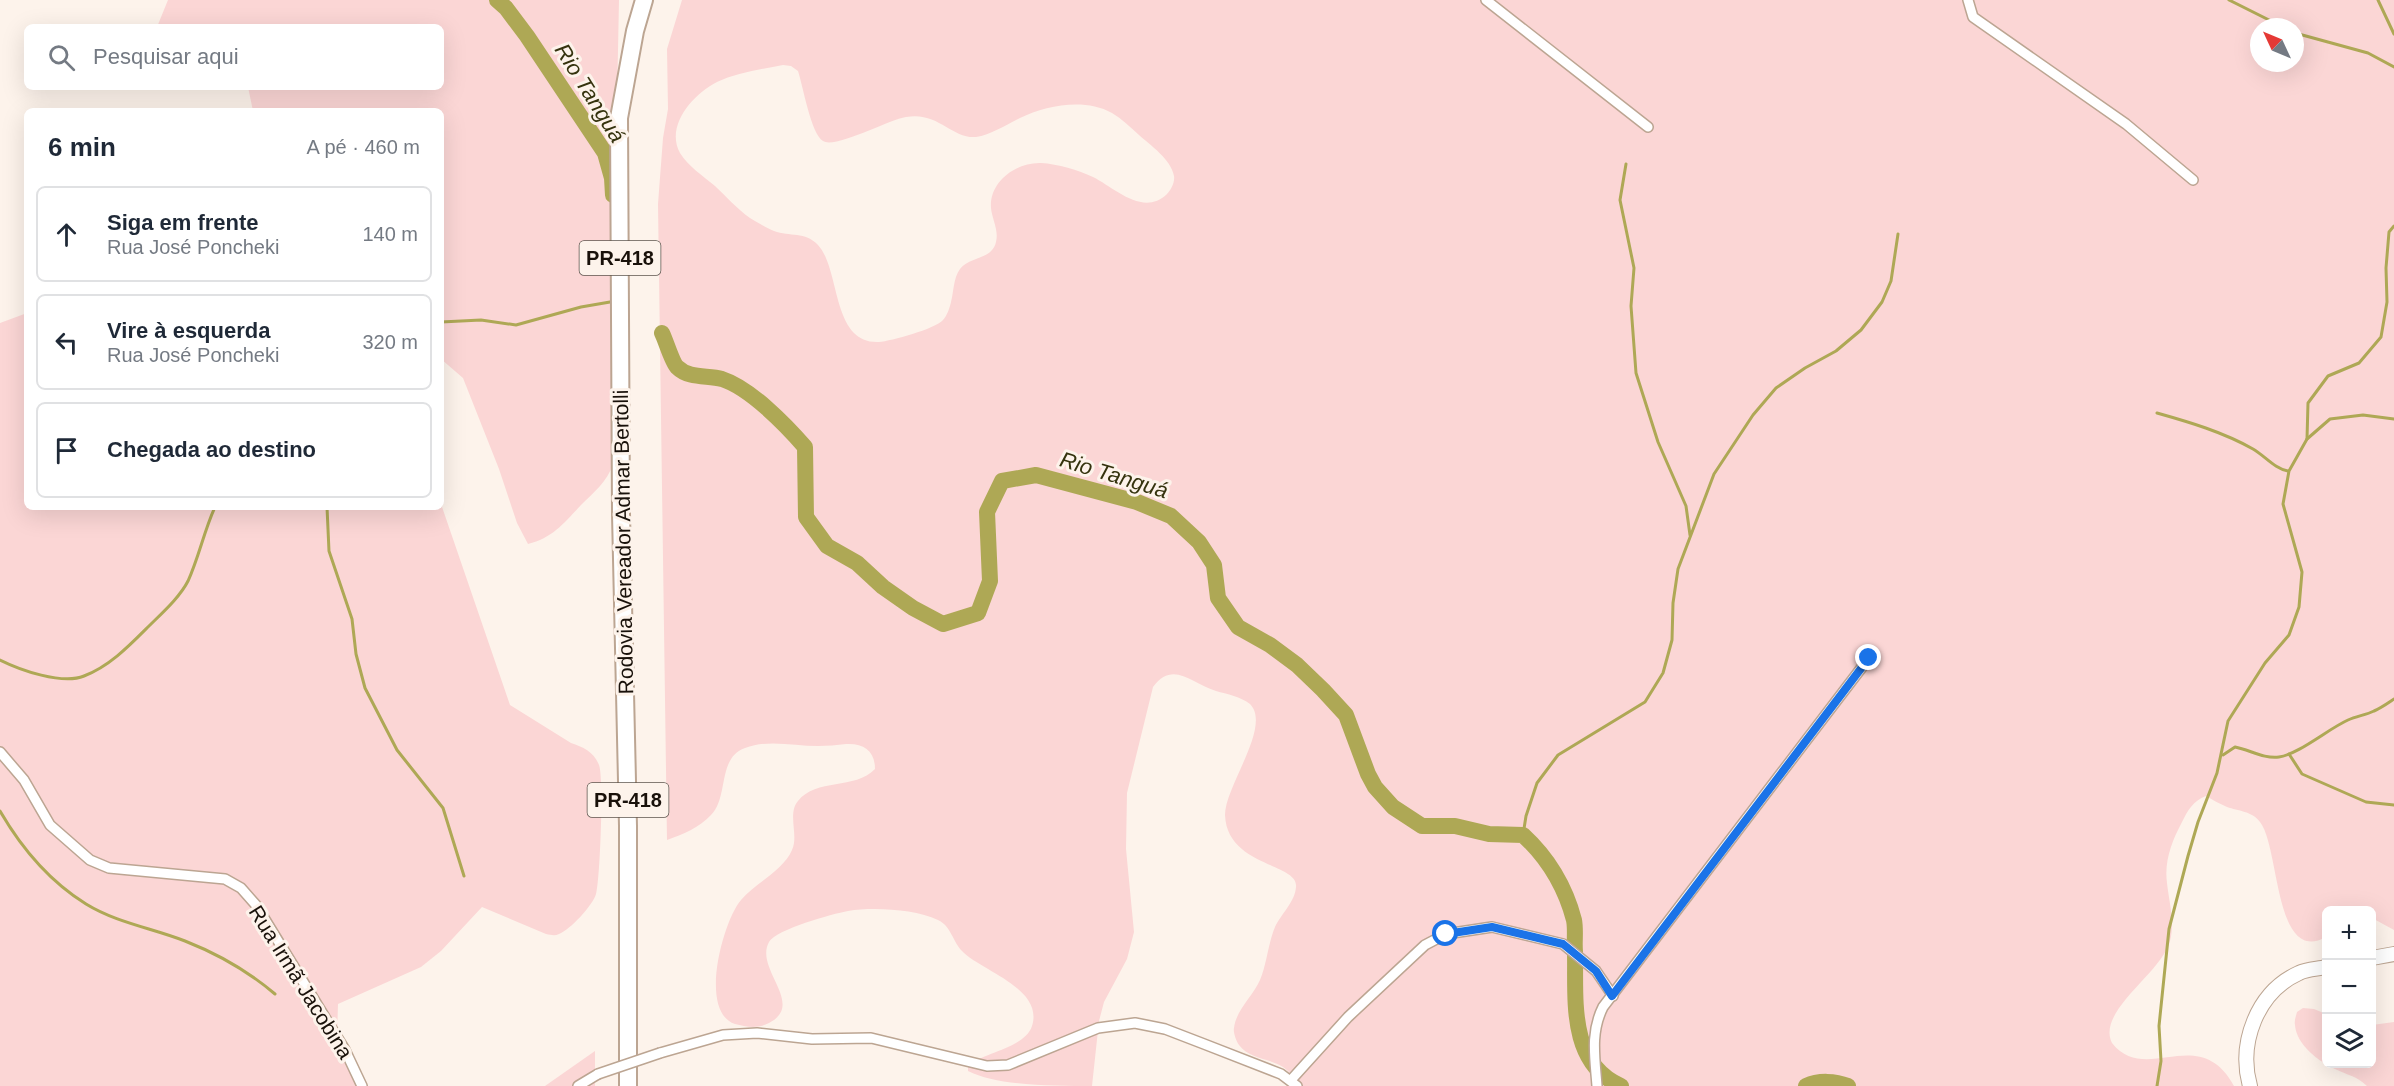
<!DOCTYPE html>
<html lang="pt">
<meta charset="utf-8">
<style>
:root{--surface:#fff;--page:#f2f2f3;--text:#1f2937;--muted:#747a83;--line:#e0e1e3}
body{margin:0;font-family:Helvetica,sans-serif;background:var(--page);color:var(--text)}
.controls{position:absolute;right:18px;bottom:18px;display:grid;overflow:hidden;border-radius:9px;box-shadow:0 6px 24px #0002}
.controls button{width:54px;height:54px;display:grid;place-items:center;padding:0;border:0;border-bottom:2px solid var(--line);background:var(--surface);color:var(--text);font:30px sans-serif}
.compass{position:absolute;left:2250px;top:18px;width:54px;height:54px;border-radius:50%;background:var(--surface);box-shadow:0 6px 24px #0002;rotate:314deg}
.stop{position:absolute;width:18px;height:18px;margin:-14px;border:4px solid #1a73e8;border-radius:50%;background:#fff}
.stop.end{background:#1a73e8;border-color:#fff;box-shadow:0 2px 6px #0008}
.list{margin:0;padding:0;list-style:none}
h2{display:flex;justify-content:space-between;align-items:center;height:78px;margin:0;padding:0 24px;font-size:26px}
h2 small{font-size:20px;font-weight:400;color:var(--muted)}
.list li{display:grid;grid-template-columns:39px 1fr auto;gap:18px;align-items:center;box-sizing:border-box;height:96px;margin:0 12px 12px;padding:0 12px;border:2px solid var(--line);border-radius:9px}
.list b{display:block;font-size:22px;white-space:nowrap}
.list p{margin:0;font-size:20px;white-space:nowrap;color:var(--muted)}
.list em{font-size:20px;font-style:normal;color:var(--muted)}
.icon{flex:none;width:33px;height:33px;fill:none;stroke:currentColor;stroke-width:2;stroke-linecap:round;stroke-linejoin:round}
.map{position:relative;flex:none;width:2394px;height:1086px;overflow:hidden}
.search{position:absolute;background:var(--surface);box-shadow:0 6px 24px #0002;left:24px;top:24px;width:420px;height:66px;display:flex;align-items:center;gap:15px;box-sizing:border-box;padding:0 21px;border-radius:9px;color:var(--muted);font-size:22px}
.panel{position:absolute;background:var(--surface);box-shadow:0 6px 24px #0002;left:24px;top:108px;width:420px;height:402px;border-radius:9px}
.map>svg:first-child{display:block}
.green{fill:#fbd6d5;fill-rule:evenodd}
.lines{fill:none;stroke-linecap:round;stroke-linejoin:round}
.stream{stroke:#aea855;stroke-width:3}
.river{stroke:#aea855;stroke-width:16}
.street-casing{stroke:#bca592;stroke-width:12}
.secondary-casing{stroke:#bca592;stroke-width:16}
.highway-casing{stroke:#bca592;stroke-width:20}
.street{stroke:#fff;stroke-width:9}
.secondary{stroke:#fff;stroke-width:14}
.highway{stroke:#fff;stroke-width:16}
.street-bridge-casing{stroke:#bca592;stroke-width:12;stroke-linecap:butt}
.street-bridge{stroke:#fff;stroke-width:9}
.route{stroke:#1a73e8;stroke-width:8}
.labels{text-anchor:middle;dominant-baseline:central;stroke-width:6;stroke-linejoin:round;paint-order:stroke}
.shield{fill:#fdf3eb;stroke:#5d554e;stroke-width:1.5}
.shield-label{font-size:20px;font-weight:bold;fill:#19110a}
.street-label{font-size:21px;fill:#19110a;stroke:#fdf3eb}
.water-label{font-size:22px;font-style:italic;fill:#35330e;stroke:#fdf3eb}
</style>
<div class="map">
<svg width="2394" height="1086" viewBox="0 0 2394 1086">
<rect width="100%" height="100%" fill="#fdf3eb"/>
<g class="green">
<path d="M168 0H619L612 351 613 464C607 482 594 492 581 505 565 522 553 538 528 544L517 523 499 469 463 378 441 359V111H253L248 87H441V27H157Z"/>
<path d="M682 0H2394V930L2372 918V910H2326V937C2274 966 2280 847 2260 822 2252 811 2238 811 2227 807 2220 804 2213 800 2206 796 2193 801 2188 810 2182 822 2172 841 2164 861 2167 883 2169 902 2175 922 2170 941 2162 973 2096 1011 2112 1043 2146 1086 2199 1022 2234 1086H1303C1296 1080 1290 1072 1283 1067 1269 1058 1249 1059 1239 1045 1236 1041 1233 1032 1234 1028 1236 1010 1253 996 1260 980 1267 963 1268 944 1275 927 1281 914 1295 902 1296 887 1299 863 1227 867 1225 815 1225 786 1272 726 1250 704 1241 697 1227 694 1216 691 1191 683 1173 660 1153 687L1127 793 1126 849 1134 932 1127 959 1104 1002 1099 1021 1092 1086C1055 1086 997 1086 968 1071V1066C984 1052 1025 1048 1032 1026 1044 988 981 971 962 951 953 942 951 926 938 920 914 909 873 907 848 911 832 914 777 929 769 942 754 969 806 1004 769 1023 758 1029 746 1027 735 1024 698 1012 723 921 741 900 755 883 783 871 792 850 799 835 787 814 798 801 816 778 855 790 875 769 875 751 864 743 846 744 837 745 827 746 818 746 794 746 768 739 745 748 717 758 729 797 711 815 699 828 683 834 667 840L658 204 663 138 668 109 667 49ZM2259 27H2295V63H2259ZM783 65 791 66 798 71C803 86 811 134 823 141 835 149 888 120 906 117 938 111 952 139 976 137 991 135 1007 124 1020 118 1047 105 1085 98 1112 113 1122 119 1130 127 1139 135 1150 145 1171 159 1174 176 1175 182 1171 190 1167 194 1143 217 1115 188 1093 177 1078 170 1058 164 1041 163 1016 162 989 182 991 208 992 219 999 230 996 242 992 260 970 256 960 269 953 279 954 291 951 302 950 307 947 316 943 320 935 329 891 341 879 342 831 344 841 270 818 245 805 231 790 237 774 231 766 228 757 222 750 218 737 209 726 196 715 186 703 176 688 166 680 153 665 126 693 94 717 82 736 73 762 69 783 65Z"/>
<path d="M27 313V507H441V504L510 705 571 743C583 747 594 752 599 765 604 777 600 880 596 894 593 905 570 930 559 934 555 936 551 935 546 934L482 907 441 951 421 967 338 1004 337 1037 362 1086H0V323Z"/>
<path d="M2303 1008 2314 1009 2326 1014V1064H2372V1025L2394 1022V1086H2367C2357 1076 2347 1075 2335 1069 2319 1062 2296 1044 2295 1025 2294 1021 2296 1016 2297 1012Z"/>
<path d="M595 1051V1086H545Z"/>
</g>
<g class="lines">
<g class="stream">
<path d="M2229 0 2283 27"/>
<path d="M2378 0 2394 34"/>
<path d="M2295 33 2368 53 2394 67"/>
<path d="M1626 164 1620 200 1634 268 1631 306 1636 373 1658 442 1686 506 1690 535"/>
<path d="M441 322 481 320 516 325 581 307 610 302"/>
<path d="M2157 413C2189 422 2223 432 2253 449 2265 456 2275 469 2288 471"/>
<path d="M2307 439 2330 419 2363 415 2394 419"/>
<path d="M327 507 329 551 352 619 356 654 365 688 397 750 443 808 464 876"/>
<path d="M0 660C20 670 62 685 84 676 110 666 130 645 149 626 162 613 180 597 188 581 199 557 204 531 215 507"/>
<path d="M2289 754 2302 774 2366 802 2394 805"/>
<path d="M2223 755 2235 747C2250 750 2264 759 2279 757 2299 754 2328 729 2348 720 2357 716 2366 715 2374 711 2381 708 2388 703 2394 699"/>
<path d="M0 811C22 849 49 881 86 904 117 923 152 928 185 941 218 954 248 971 275 994"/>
<path d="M1523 835 1526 816 1537 783 1558 755 1645 702 1663 673 1672 640 1673 603 1678 569 1714 474 1753 415 1776 388 1805 368 1836 351 1861 330 1882 302 1891 281 1898 234"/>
<path d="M2157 1086 2161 1061 2159 1026 2169 929 2188 856 2198 822 2217 773 2228 721 2265 663 2289 635 2299 607 2302 572 2283 504 2289 471 2307 439 2308 403 2328 376 2359 363 2381 337 2387 302 2386 268 2389 232 2394 226"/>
</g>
<g class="river">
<path d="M497 0 506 8 527 36 605 153 612 178 613 195"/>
<path d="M662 333C666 341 672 362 677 367 689 379 707 375 722 379 750 388 786 425 805 447L806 517 827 546 857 563 883 587 913 608 943 624 978 613 990 581 987 512 1002 481 1036 475 1137 502 1171 516 1199 542 1214 565 1218 598 1238 627 1270 645 1297 665 1323 690 1346 715 1368 774 1375 787 1393 807 1422 826H1455L1489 834 1523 835C1548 858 1565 886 1574 920 1576 930 1574 942 1575 952 1576 999 1568 1063 1621 1086"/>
<path d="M1806 1086C1819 1080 1835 1081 1848 1086"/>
</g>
<defs>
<g id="street">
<path d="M1486 0 1648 127"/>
<path d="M1968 0 1973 17 2126 124 2193 180"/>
<path d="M0 752 24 780 50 825 90 860 109 868 225 879 241 888 256 905 345 1050 362 1086"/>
<path d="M660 1053 723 1035 757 1033 812 1039 871 1038 987 1066 1008 1065 1098 1028 1135 1023 1165 1029 1204 1044 1281 1074 1297 1086"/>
<path d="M1291 1080 1348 1017 1425 945 1446 934 1492 927 1563 944 1596 971 1613 996"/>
<path d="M578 1086 598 1074"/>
<path d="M1597 1086C1595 1058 1590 1033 1603 1007L1869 658"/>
</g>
<g id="secondary">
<path d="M2372 958 2394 954"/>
<path d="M2250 1086C2238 1043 2257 992 2299 973 2307 969 2318 969 2326 967"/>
</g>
<path id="highway" d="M628 1086V826L621 514 619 118 635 31 644 0"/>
</defs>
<use href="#street" class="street-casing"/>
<use href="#secondary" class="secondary-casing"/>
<use href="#highway" class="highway-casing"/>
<use href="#street" class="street"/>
<use href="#secondary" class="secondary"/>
<use href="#highway" class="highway"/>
<defs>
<path id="street-bridge" d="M598 1074 660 1053"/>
</defs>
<use href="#street-bridge" class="street-bridge-casing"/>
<use href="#street-bridge" class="street-bridge"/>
</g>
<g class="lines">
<path class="route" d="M1446 934 1492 927 1563 944 1596 971 1612 996 1869 658"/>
</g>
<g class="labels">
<g class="shield">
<rect x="579.5" y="241" width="81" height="34" rx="4.5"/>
<rect x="587.5" y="783" width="81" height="34" rx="4.5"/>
</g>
<g class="shield-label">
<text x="620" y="258">PR-418</text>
<text x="628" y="800">PR-418</text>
</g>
<g class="street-label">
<text transform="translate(623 542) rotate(-91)">Rodovia Vereador Admar Bertolli</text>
<text transform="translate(301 982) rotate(58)">Rua Irmã Jacobina</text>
</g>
<g class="water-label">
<text transform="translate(590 93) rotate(58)">Rio Tanguá</text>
<text transform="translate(1114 475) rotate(17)">Rio Tanguá</text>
</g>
</g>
</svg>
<div class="controls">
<button>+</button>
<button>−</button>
<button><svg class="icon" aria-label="layers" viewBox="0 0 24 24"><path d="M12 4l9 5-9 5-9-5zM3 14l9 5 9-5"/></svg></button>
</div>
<svg class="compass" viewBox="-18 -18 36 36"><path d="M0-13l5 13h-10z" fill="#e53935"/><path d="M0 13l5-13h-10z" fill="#747a83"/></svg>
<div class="stop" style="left:1446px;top:934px"></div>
<div class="stop end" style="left:1869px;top:658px"></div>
<div class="search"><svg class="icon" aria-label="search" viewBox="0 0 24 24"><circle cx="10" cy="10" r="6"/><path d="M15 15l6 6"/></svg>Pesquisar aqui</div>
<section class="panel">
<h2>6 min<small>A pé · 460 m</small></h2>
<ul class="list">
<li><svg class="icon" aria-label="ahead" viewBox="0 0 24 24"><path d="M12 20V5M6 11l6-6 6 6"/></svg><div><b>Siga em frente</b><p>Rua José Poncheki</p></div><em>140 m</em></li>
<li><svg class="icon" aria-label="left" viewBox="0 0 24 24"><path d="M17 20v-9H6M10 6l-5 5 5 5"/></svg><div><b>Vire à esquerda</b><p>Rua José Poncheki</p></div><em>320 m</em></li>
<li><svg class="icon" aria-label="arrive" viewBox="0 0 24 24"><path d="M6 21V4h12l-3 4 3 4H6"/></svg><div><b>Chegada ao destino</b></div></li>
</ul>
</section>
</div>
